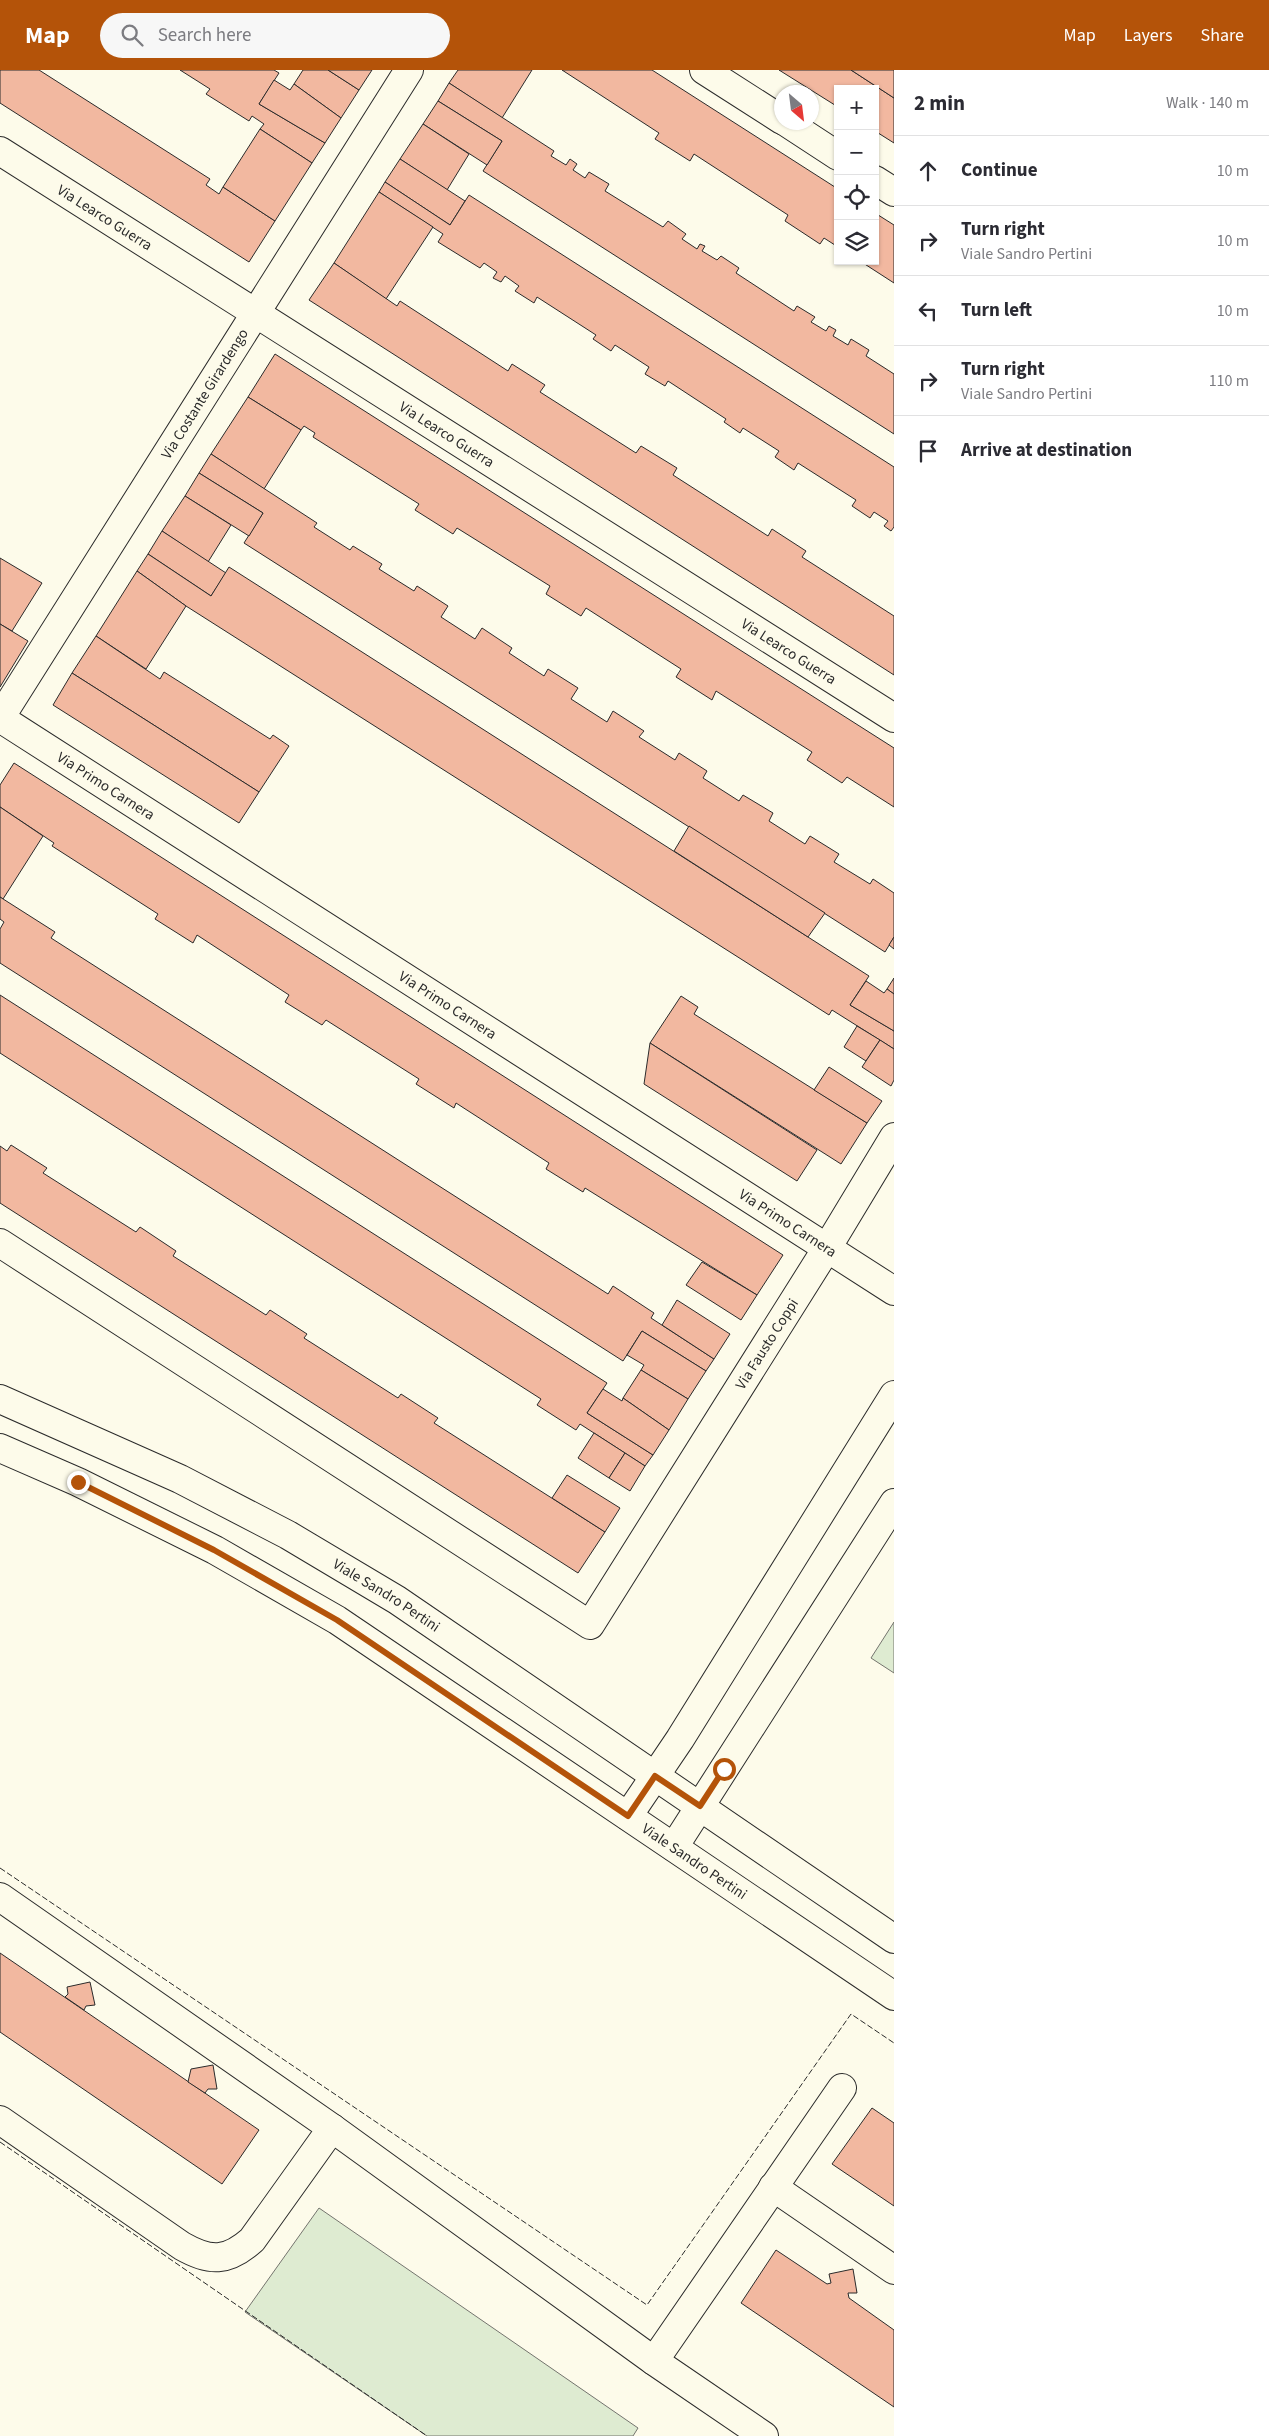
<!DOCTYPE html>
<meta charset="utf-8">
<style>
:root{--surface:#fff;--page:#f7f7f7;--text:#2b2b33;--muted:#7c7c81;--line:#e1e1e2;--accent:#b45309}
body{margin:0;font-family:"Source Sans 3",sans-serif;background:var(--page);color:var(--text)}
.controls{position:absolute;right:15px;top:15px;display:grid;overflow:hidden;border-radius:0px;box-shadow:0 1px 4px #0004}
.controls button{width:45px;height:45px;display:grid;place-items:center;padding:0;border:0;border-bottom:1px solid var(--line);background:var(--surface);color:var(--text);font:25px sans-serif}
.compass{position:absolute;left:774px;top:15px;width:45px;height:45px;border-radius:50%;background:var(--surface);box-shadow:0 1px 4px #0004;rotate:152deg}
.stop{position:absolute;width:15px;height:15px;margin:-11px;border:4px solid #b45309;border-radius:50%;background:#fff}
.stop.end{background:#b45309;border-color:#fff;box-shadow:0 1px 5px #0008}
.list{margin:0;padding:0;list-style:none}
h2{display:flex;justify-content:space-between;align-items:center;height:65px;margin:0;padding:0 20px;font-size:21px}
h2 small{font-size:16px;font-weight:400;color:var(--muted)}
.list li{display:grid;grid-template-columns:32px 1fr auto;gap:15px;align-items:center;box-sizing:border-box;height:70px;padding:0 20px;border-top:1px solid var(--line)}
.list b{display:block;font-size:19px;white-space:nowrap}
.list p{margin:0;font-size:16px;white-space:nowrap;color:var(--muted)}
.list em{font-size:16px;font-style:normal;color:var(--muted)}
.icon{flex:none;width:28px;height:28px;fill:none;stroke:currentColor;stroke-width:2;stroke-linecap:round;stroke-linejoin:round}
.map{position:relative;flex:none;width:894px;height:2366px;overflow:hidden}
header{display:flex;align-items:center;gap:30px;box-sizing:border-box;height:70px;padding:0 25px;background:var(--accent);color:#fff}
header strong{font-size:24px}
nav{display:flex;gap:28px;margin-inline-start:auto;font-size:18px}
.search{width:350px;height:45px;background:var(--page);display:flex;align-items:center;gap:12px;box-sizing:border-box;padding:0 18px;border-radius:28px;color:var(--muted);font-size:19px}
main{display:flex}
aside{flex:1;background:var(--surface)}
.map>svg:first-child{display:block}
.green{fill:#deebd1;stroke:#74746e}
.building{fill:#f2b8a0;stroke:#2b2b2b}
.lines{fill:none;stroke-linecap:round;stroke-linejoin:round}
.minor-casing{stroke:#2b2b2b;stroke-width:30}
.minor{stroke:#fdfbea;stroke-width:28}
.fence{stroke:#2b2b2b;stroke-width:1;stroke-dasharray:6 2.5;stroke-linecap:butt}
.route{stroke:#b45309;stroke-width:6}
.labels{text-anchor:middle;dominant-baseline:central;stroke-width:4;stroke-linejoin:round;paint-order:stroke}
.street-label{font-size:15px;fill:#2b2b2b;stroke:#fdfbea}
</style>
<header>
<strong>Map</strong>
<div class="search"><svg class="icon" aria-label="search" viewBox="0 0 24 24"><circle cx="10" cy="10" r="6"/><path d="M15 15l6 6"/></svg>Search here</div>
<nav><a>Map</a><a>Layers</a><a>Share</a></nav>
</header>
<main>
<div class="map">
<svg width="894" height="2366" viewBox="0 0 894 2366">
<rect width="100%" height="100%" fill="#fdfbea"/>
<g class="green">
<path d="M894 1552V1603L871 1588Z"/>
<path d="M319 2138 638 2358 633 2366H427L245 2242Z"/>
</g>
<g class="building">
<path d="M0 0H39L210 109 206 115 219 124 223 117 275 151 249 192 0 33Z"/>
<path d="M180 0H274L279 3 259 34 325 73 312 93 260 59 264 54 252 46 249 51 206 24 210 19Z"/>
<path d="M303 0H328L359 20 341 48 294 14Z"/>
<path d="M328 0H372L359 20Z"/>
<path d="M458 0H532L502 48 449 13Z"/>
<path d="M562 0H652L838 119V177L824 168 820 174 785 151 788 145 694 84 690 91 655 69 659 63Z"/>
<path d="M779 0H851L894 28V73L875 61V19H838V37Z"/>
<path d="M851 0H894V28Z"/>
<path d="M274 10 290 20 294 14 341 48 325 73 259 34Z"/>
<path d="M449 13 554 81 551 86 566 95 570 89 577 94 573 100 585 108 589 102 609 114 605 121 663 157 668 151 686 164 682 169 697 179 700 174 705 176 702 181 717 190 721 186 739 198 736 203 794 241 797 236 815 247 811 252 826 261 829 256 836 260 833 266 848 275 851 269 869 280 866 286 894 304V364L483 101 502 71 438 31Z"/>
<path d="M438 31 502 71 487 95 423 54Z"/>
<path d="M423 54 469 84 447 120 400 89Z"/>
<path d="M260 59 312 93 275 151 223 117Z"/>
<path d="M400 89 465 131 450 155 385 112Z"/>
<path d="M385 112 450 155 469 125 894 397V457L891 461 884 456 888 451 874 442 870 448 852 436 856 430 798 393 794 400 775 387 779 381 743 358 740 363 724 352 726 349 668 311 665 316 645 304 649 297 615 275 611 281 593 269 596 265 537 227 534 233 515 221 519 216 505 206 501 212 493 208 497 202 484 193 480 198 438 172 443 164 379 122Z"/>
<path d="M379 122 433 157 386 229 334 193Z"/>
<path d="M875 143 894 155V213L860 191H875Z"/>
<path d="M334 193 397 236 400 231 508 301 512 294 545 315 540 322 636 383 641 376 677 398 673 405 768 466 772 459 806 481 802 487 894 546V605L309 230Z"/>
<path d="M275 284 894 678V737L847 707 842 713 807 690 812 682 716 621 712 630 676 607 681 599 586 538 581 546 546 524 550 516 457 458 453 464 415 440 419 434 313 367 315 363 304 356 301 360 248 327Z"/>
<path d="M248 327 301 360 264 419 211 384Z"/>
<path d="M211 384 317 453 314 457 350 480 353 476 382 494 379 499 414 521 417 516 448 536 441 547 475 569 482 558 512 578 509 583 544 606 548 599 578 618 571 629 607 652 613 641 644 661 639 667 675 690 679 683 707 701 703 708 739 731 743 725 773 743 769 751 805 774 810 766 839 784 834 792 870 814 873 809 894 823V867L885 882 244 473 263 443 199 403Z"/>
<path d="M199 403 263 443 249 466 185 426Z"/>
<path d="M185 426 231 455 208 492 162 461Z"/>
<path d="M162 461 226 503 211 526 148 484Z"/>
<path d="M148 484 211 526 229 497 869 906 850 935 894 961V979L832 940 829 945 186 536 137 501Z"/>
<path d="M0 488 42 513 12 561 0 554Z"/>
<path d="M137 501 186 536 146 599 96 566Z"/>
<path d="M0 554 28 571 0 617Z"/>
<path d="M96 566 160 609 164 602 270 669 273 665 289 676 259 722 72 603Z"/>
<path d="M72 603 259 722 239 753 53 635Z"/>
<path d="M14 693 783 1185 757 1225 585 1118 583 1122 546 1099 549 1093 456 1033 454 1038 416 1014 419 1009 326 950 322 955 285 932 289 925 197 865 193 873 155 849 158 844 52 776 54 773 0 737V715Z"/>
<path d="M0 737 43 766 3 829 0 827Z"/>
<path d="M689 756 825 843 808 867 674 781Z"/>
<path d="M0 827 55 862 51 868 608 1224 613 1216 654 1243 651 1248 714 1289 706 1301 642 1261 623 1291 0 893V859L4 852 0 849Z"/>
<path d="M894 867V879L889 875Z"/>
<path d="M894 908V924L887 919Z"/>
<path d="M866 911 884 923 887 919 894 924V961L850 935Z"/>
<path d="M0 925 607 1313 587 1343 653 1385 645 1396 580 1354 576 1360 537 1335 541 1329 0 983Z"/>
<path d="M681 926 698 937 694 944 867 1053 841 1094 650 973Z"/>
<path d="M857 956 880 970 866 991 844 977Z"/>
<path d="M880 970 894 979V1010L891 1016 862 997Z"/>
<path d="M650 973 817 1080 797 1111 644 1014Z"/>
<path d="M829 997 882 1031 867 1053 814 1020Z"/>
<path d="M11 1075 47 1098 43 1103 136 1162 140 1157 176 1181 173 1186 266 1245 270 1240 307 1264 304 1268 398 1328 401 1324 438 1348 434 1353 605 1462 578 1503 0 1133V1076L7 1081Z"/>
<path d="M702 1192 757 1225 741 1250 686 1215Z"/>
<path d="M677 1230 730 1264 714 1289 662 1255Z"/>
<path d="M642 1261 706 1301 688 1329 641 1300 644 1295 627 1285Z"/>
<path d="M641 1300 688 1329 669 1360 623 1328Z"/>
<path d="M603 1319 622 1331 623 1328 669 1360 653 1385 587 1343Z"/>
<path d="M594 1363 625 1383 609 1408 578 1388Z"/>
<path d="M625 1383 645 1396 630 1421 609 1408Z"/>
<path d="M567 1405 620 1438 605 1462 552 1428Z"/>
<path d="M0 1883 259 2060 222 2114 0 1962Z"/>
<path d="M90 1912 95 1935 86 1936 84 1940 65 1927 68 1924 67 1917Z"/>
<path d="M213 1995 217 2019H208L205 2023 188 2012 191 1999Z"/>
<path d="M872 2038 894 2053V2136L832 2094Z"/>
<path d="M776 2180 827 2214 831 2213 829 2204 853 2199 857 2223H848L849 2228 894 2260V2337L741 2233Z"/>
</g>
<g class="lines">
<defs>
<g id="minor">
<path id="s1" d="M409 0 0 648 894 1221"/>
<path d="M704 0 782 50"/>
<path d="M786 52 838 86"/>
<path id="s2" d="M0 81 894 648"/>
<path d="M875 110 894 122"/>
<path id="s3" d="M0 1173 590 1555 827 1178 894 1067"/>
<path id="s4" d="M0 1329 180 1409 288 1465 397 1530 894 1869"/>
<path id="s5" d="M0 1378 78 1412 215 1480 337 1550 894 1926"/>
<path d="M628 1746 680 1669 894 1325"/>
<path d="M674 1777 894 1433"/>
<path d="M0 1827 332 2058 654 2291 764 2366"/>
<path d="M0 2050 182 2176C210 2192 227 2192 252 2170L332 2058"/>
<path d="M773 2117 894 2200"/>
<path d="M654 2291 842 2018"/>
</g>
</defs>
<use href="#minor" class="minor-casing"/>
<use href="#minor" class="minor"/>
<g class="fence">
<path d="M0 1798 647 2235 851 1944 894 1973"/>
<path d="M0 2072 427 2366"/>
</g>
</g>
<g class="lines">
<path class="route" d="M78 1412 214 1480 337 1550 628 1746 655 1706 700 1736 724 1699"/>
</g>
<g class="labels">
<g class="street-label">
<text stroke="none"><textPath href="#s2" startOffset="124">Via Learco Guerra</textPath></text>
<text transform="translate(205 324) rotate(-58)">Via Costante Girardengo</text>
<text stroke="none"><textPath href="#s2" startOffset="529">Via Learco Guerra</textPath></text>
<text stroke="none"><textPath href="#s2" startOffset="934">Via Learco Guerra</textPath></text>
<text stroke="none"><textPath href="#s1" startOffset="892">Via Primo Carnera</textPath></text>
<text stroke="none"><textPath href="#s1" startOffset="1298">Via Primo Carnera</textPath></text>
<text stroke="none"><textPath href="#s1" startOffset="1702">Via Primo Carnera</textPath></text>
<text stroke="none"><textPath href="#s3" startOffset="1035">Via Fausto Coppi</textPath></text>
<text stroke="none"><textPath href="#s4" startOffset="434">Viale Sandro Pertini</textPath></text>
<text stroke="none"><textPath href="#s5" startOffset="810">Viale Sandro Pertini</textPath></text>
</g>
</g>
</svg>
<div class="controls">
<button>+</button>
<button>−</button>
<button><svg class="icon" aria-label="locate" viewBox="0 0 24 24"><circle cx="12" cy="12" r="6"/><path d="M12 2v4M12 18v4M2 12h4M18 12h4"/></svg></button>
<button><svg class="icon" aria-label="layers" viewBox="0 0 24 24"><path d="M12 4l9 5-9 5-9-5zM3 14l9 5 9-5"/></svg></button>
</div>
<svg class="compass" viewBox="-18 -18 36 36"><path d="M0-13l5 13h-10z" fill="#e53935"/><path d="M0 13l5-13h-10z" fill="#7c7c81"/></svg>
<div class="stop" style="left:724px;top:1699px"></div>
<div class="stop end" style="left:78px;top:1412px"></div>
</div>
<aside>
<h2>2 min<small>Walk · 140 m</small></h2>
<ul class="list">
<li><svg class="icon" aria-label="ahead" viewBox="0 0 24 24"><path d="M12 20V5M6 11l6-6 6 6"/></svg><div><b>Continue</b></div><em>10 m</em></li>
<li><svg class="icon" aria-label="right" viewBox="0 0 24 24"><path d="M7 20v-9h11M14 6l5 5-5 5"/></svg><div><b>Turn right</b><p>Viale Sandro Pertini</p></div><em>10 m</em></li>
<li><svg class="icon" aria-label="left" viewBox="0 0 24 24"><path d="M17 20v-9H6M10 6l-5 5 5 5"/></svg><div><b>Turn left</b></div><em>10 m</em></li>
<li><svg class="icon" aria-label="right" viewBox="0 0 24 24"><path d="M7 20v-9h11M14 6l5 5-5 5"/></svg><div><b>Turn right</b><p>Viale Sandro Pertini</p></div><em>110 m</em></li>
<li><svg class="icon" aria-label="arrive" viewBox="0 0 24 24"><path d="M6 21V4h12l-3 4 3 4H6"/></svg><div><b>Arrive at destination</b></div></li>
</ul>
</aside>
</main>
